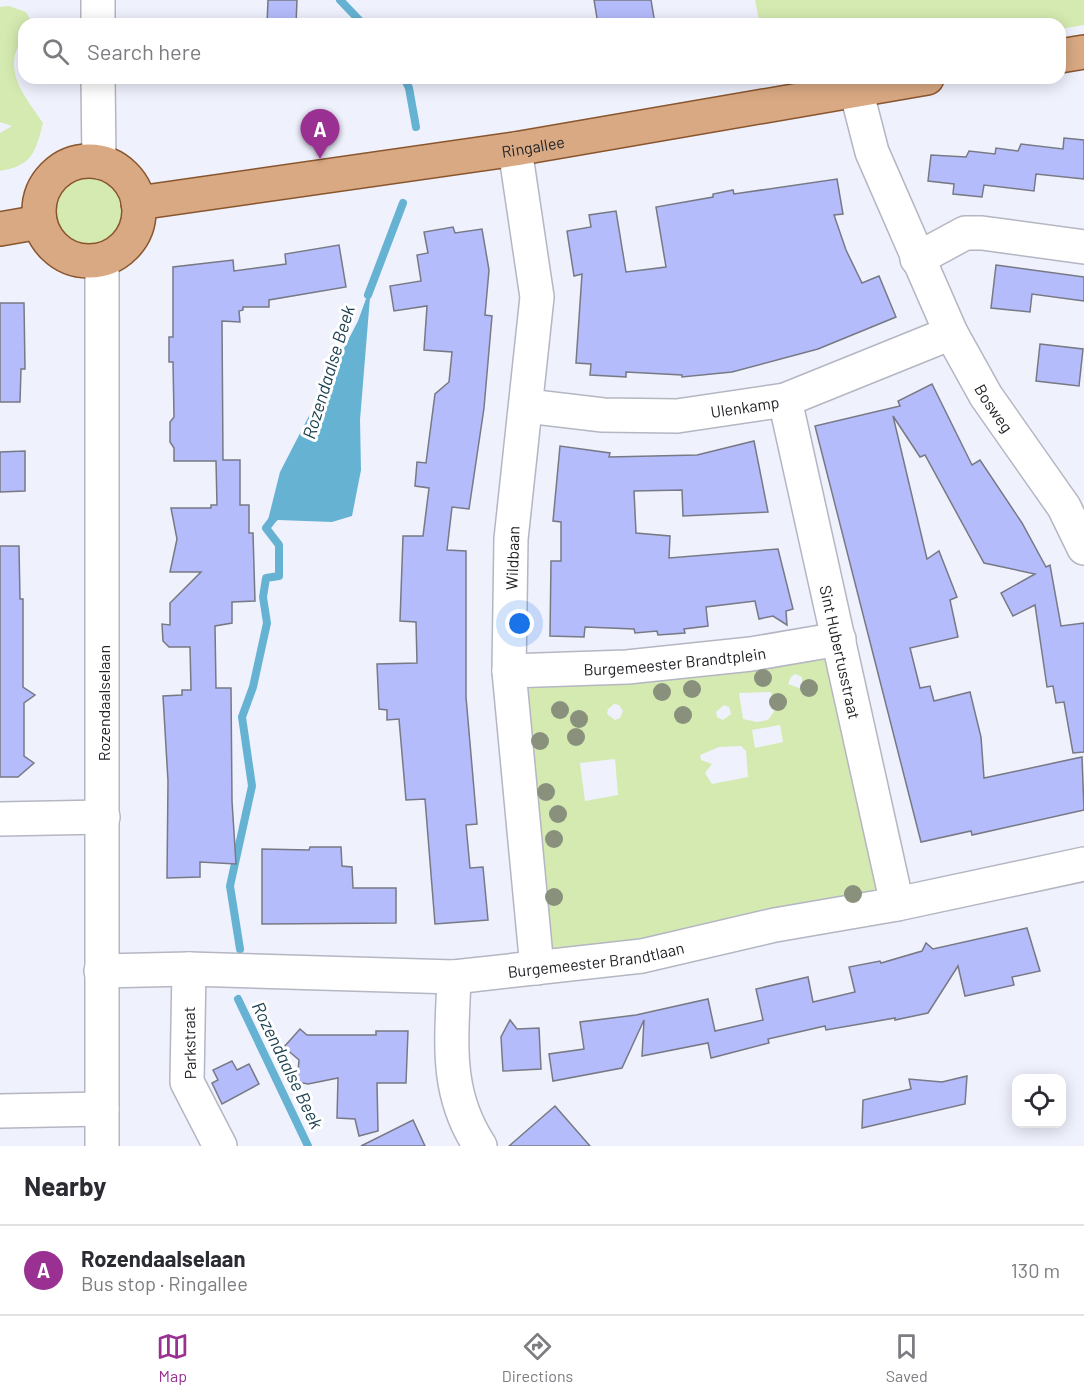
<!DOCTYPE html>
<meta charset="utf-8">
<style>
:root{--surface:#fff;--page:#f7f7f7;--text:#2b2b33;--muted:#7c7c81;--line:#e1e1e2;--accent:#9a3092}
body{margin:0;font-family:Barlow,sans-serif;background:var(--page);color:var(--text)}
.controls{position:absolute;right:18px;bottom:18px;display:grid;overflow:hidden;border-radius:12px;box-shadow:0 3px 15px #0003}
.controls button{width:54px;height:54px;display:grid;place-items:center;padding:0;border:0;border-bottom:2px solid var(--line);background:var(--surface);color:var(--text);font:30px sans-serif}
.you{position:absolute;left:520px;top:624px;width:21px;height:21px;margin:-15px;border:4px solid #fff;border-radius:50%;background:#1a73e8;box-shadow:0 0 0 9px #1a73e833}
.badge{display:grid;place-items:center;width:39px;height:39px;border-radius:50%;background:var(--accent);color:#fff;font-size:20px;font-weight:700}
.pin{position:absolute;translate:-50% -50px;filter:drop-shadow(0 2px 3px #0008)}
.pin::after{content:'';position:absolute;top:32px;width:21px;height:18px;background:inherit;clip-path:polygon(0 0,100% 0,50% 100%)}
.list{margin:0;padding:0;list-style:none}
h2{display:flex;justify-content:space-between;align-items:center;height:78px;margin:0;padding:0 24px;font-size:26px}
h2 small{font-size:20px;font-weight:400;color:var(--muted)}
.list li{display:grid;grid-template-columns:39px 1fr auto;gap:18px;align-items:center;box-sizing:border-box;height:90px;padding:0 24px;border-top:2px solid var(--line)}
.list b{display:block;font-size:22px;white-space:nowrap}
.list p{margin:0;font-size:20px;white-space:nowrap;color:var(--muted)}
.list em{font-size:20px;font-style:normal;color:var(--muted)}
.icon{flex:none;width:33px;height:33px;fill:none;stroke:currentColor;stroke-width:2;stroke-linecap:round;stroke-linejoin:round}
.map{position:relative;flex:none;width:1084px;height:1146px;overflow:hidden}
.search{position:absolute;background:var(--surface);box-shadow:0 3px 15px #0003;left:18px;right:18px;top:18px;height:66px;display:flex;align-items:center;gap:15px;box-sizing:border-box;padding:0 21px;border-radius:18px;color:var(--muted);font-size:22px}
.sheet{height:168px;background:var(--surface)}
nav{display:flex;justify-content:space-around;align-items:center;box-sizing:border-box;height:84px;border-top:2px solid var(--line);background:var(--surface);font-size:16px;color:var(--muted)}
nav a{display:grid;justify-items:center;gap:3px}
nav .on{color:var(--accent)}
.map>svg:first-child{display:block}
.green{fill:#d5eab1;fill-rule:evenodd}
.water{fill:#66b2d3}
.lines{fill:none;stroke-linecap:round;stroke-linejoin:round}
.stream{stroke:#66b2d3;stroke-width:8}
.building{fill:#b4bcfb;stroke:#777984;stroke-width:1.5}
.minor-casing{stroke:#b4b6c2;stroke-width:36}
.major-casing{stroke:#89552d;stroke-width:36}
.minor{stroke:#fff;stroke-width:33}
.major{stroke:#d9a983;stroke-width:33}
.tree{fill:#89917d}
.labels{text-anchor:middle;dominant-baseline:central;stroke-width:6;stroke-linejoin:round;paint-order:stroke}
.street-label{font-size:16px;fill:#222327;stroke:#fff}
.water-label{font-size:18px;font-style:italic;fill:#1e4150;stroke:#fff}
</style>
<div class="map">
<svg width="1084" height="1146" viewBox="0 0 1084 1146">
<rect width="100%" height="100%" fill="#eff1fd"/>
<g class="green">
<path d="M755 0H1084V25L1060 29V24H760Z"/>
<path d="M9 6 26 12 32 23 24 24C24 42 19 41 15 55 9 80 30 103 43 123 35 153 33 165 0 171V133L12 126 0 122V7Z"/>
<circle cx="89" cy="210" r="38"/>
<path d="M821 656 829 667 878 887 870 892 623 946 552 953 524 694 534 684ZM795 674 802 677V689L788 684 791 677ZM771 692 775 710 768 720 757 722 743 719 739 693ZM614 704 619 705 623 711 620 718 615 720 607 714 608 709ZM724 705 729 707 731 714 723 720 717 717 716 712ZM780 725 783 742 755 748 752 730ZM741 746 746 751 748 777 712 784 705 773 712 764 701 760 700 755 719 747ZM615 759 618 795 585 801 580 763Z"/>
</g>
<path class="water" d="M371 285 360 420 361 470 352 516 332 522 278 520 266 528 280 472 358 321Z"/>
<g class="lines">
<g class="stream">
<path d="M340 0 363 24"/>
<path d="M404 78 409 88 416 127"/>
<path d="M368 295 403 203"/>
<path d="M240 949 230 886 252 786 242 717 253 687 267 623 263 597 266 578 279 576V545L266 528 273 519"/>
<path d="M238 999 308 1146"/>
</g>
</g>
<g class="building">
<path d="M268 0H297L296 24H267Z"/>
<path d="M594 0H651L655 24H598Z"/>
<path d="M1064 138 1084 140V179L1036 174 1034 191 984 185 982 197 953 194 954 184 928 181 931 155 966 157 969 151 995 154 996 148 1018 151 1021 144 1063 149Z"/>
<path d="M837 179 843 214 834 215 846 250 862 283 879 276 896 317 818 349 732 372 682 377V375L626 372V377L590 375 591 364 576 363 582 274 574 276 567 231 591 227 589 215 616 211 626 272 666 267 656 207 713 197V194L733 190 734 194Z"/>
<path d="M453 227 455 233 482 229 489 270 485 315 492 316 484 408 469 509 452 507 447 550 466 551V697L477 824 466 825 470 868 483 867 488 920 435 924 425 799 406 800 399 719 387 720V710L379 709 377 664 417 663 416 622 400 621 403 536H423L429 488 415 486 417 462 426 463 435 394 449 382 452 352 424 350 427 306 394 311 390 286 421 281 417 255 428 253 424 232Z"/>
<path d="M339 245 346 287 269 300V307H243V310L239 311 240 322 222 321 223 460H240V505H249V533H253L255 601 232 602V623L215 626 216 688H231L232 801 236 864 200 862V877L167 878 168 781 163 696 182 695V690H191L190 647H169L163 641 162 624 170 625V603L201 572H170L177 539 171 508H211V505H217L216 461H174V448L170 442V422L174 417 173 362H169V337H173V267L233 260 234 271 286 264 285 254Z"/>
<path d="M996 265 1084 277V301L1032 294 1030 312 991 308Z"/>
<path d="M0 303H24L25 369H21L20 402H0Z"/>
<path d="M1040 344 1083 349 1079 386 1036 381Z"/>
<path d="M932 384 972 465 980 460 1022 523 1046 567 1050 565 1061 626 1084 623V752L1073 753 1064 702 1056 703 1053 686 1047 687 1035 605 1013 616 1001 593 1035 574 984 563 925 455 920 457 893 416 927 559 939 551 957 597 950 600 958 637 910 648 920 688 930 686 934 701 970 692 981 737 984 778 1082 757 1084 810 972 835 971 831 921 842 815 426 900 406 898 401Z"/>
<path d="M754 441 768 512 683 516 682 490 634 491 636 533 670 536 669 558 778 549 793 609 786 611 787 625 773 616 759 619 755 601 706 607 708 626 684 629 685 633 658 635 657 631 635 633 634 629 585 627 584 637 550 636 551 561H561V522L553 521 560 446 610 453 609 457 697 455Z"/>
<path d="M25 451V491L0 492V452Z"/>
<path d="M0 546H19L20 599H23V687L35 695 24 703V756L34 763 18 777H0Z"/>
<path d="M310 847H341L342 866 352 867 353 888H396V923L262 924V849L309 850Z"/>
<path d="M1027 928 1040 971 1012 977 1014 985 965 996 958 966 928 1013 895 1020V1018L826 1030 825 1026 768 1039 769 1043 711 1058 708 1043 642 1056 644 1020 622 1068 553 1081 549 1054 584 1049 580 1022 636 1015 708 999 715 1031 763 1020 756 989 808 977 813 1002 855 992 849 967 880 961 881 963 922 951 926 943 933 949Z"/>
<path d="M510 1020 517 1029 539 1028 541 1069 503 1071 501 1037Z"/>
<path d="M300 1029 307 1035H376V1031H408L406 1083H377L378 1131 359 1136 355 1119 337 1118 338 1078 308 1084 297 1082 299 1060 284 1047Z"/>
<path d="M232 1061 237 1070 249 1064 259 1084 222 1104 212 1083 218 1080 213 1070Z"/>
<path d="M967 1076 965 1104 862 1128 863 1100 911 1089 909 1079 942 1082Z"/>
<path d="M555 1106 590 1146H509Z"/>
<path d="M413 1120 425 1146H361Z"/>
</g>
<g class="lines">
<defs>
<g id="minor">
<path d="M98 0V24"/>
<path d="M98 78 99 162"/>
<path id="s1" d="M856 90 872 152 951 333 986 396 1064 507 1084 548"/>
<path d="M515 149 537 297 511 539 509 671 537 968"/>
<path d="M917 259 965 233H982L1084 247"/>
<path d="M102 260V1146"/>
<path id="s2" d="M785 400 897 904"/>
<path id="s3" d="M527 406 603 415 677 416 785 400 951 333"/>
<path id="s4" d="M509 671 627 667 751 654 839 639"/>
<path d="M0 819 103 817"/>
<path d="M189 969 187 1082 220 1146"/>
<path id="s5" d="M101 971 189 969 454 977 642 956 775 925 897 904 1084 864"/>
<path d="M454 977C452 1040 444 1091 480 1146"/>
<path d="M0 1111 102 1109"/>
</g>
<g id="major">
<path d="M1060 56 1084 52"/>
<circle cx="89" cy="211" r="50"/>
<path id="s6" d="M138 203 515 149 927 78"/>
<path d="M0 229 40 222"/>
</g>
</defs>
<use href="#minor" class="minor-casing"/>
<use href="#major" class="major-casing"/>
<use href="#minor" class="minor"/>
<use href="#major" class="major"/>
</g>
<g class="tree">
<circle cx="763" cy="678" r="9"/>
<circle cx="809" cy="688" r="9"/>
<circle cx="692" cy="689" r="9"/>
<circle cx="662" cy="692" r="9"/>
<circle cx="778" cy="702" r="9"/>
<circle cx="560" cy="710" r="9"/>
<circle cx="683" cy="715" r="9"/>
<circle cx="579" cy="719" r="9"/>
<circle cx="576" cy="737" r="9"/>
<circle cx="540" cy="741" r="9"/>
<circle cx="546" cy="792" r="9"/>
<circle cx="558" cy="814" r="9"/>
<circle cx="554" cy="839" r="9"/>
<circle cx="853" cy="894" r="9"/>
<circle cx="554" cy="897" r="9"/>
</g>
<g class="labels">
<g class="street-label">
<text stroke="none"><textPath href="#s6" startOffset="399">Ringallee</textPath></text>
<text stroke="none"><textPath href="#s3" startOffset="219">Ulenkamp</textPath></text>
<text stroke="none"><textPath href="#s1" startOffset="348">Bosweg</textPath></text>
<text transform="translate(512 558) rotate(-88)">Wildbaan</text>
<text stroke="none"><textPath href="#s2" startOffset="258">Sint Hubertusstraat</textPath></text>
<text stroke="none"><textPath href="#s4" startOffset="166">Burgemeester Brandtplein</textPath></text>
<text transform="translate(103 703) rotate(-90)">Rozendaalselaan</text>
<text stroke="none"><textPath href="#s5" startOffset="496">Burgemeester Brandtlaan</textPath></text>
<text transform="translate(189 1043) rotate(-91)">Parkstraat</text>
</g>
<g class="water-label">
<text transform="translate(328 372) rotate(-73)">Rozendaalse Beek</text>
<text transform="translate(288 1065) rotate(64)">Rozendaalse Beek</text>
</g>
</g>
</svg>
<div class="controls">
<button><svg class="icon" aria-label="locate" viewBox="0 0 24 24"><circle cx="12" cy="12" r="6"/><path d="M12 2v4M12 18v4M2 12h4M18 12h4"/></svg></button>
</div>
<div class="you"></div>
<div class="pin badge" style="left:320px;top:159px">A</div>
<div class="search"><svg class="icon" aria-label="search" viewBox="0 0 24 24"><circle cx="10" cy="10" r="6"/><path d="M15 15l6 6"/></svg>Search here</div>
</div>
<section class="sheet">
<h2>Nearby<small></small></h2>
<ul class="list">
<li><span class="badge">A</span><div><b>Rozendaalselaan</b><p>Bus stop · Ringallee</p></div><em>130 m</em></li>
</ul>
</section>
<nav>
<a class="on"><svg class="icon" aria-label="map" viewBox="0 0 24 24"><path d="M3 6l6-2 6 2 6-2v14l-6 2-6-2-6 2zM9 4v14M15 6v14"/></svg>Map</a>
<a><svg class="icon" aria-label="directions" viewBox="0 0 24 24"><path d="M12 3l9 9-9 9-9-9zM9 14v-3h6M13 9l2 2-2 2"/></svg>Directions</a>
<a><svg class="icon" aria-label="saved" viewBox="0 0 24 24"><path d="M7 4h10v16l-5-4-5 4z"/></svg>Saved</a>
</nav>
